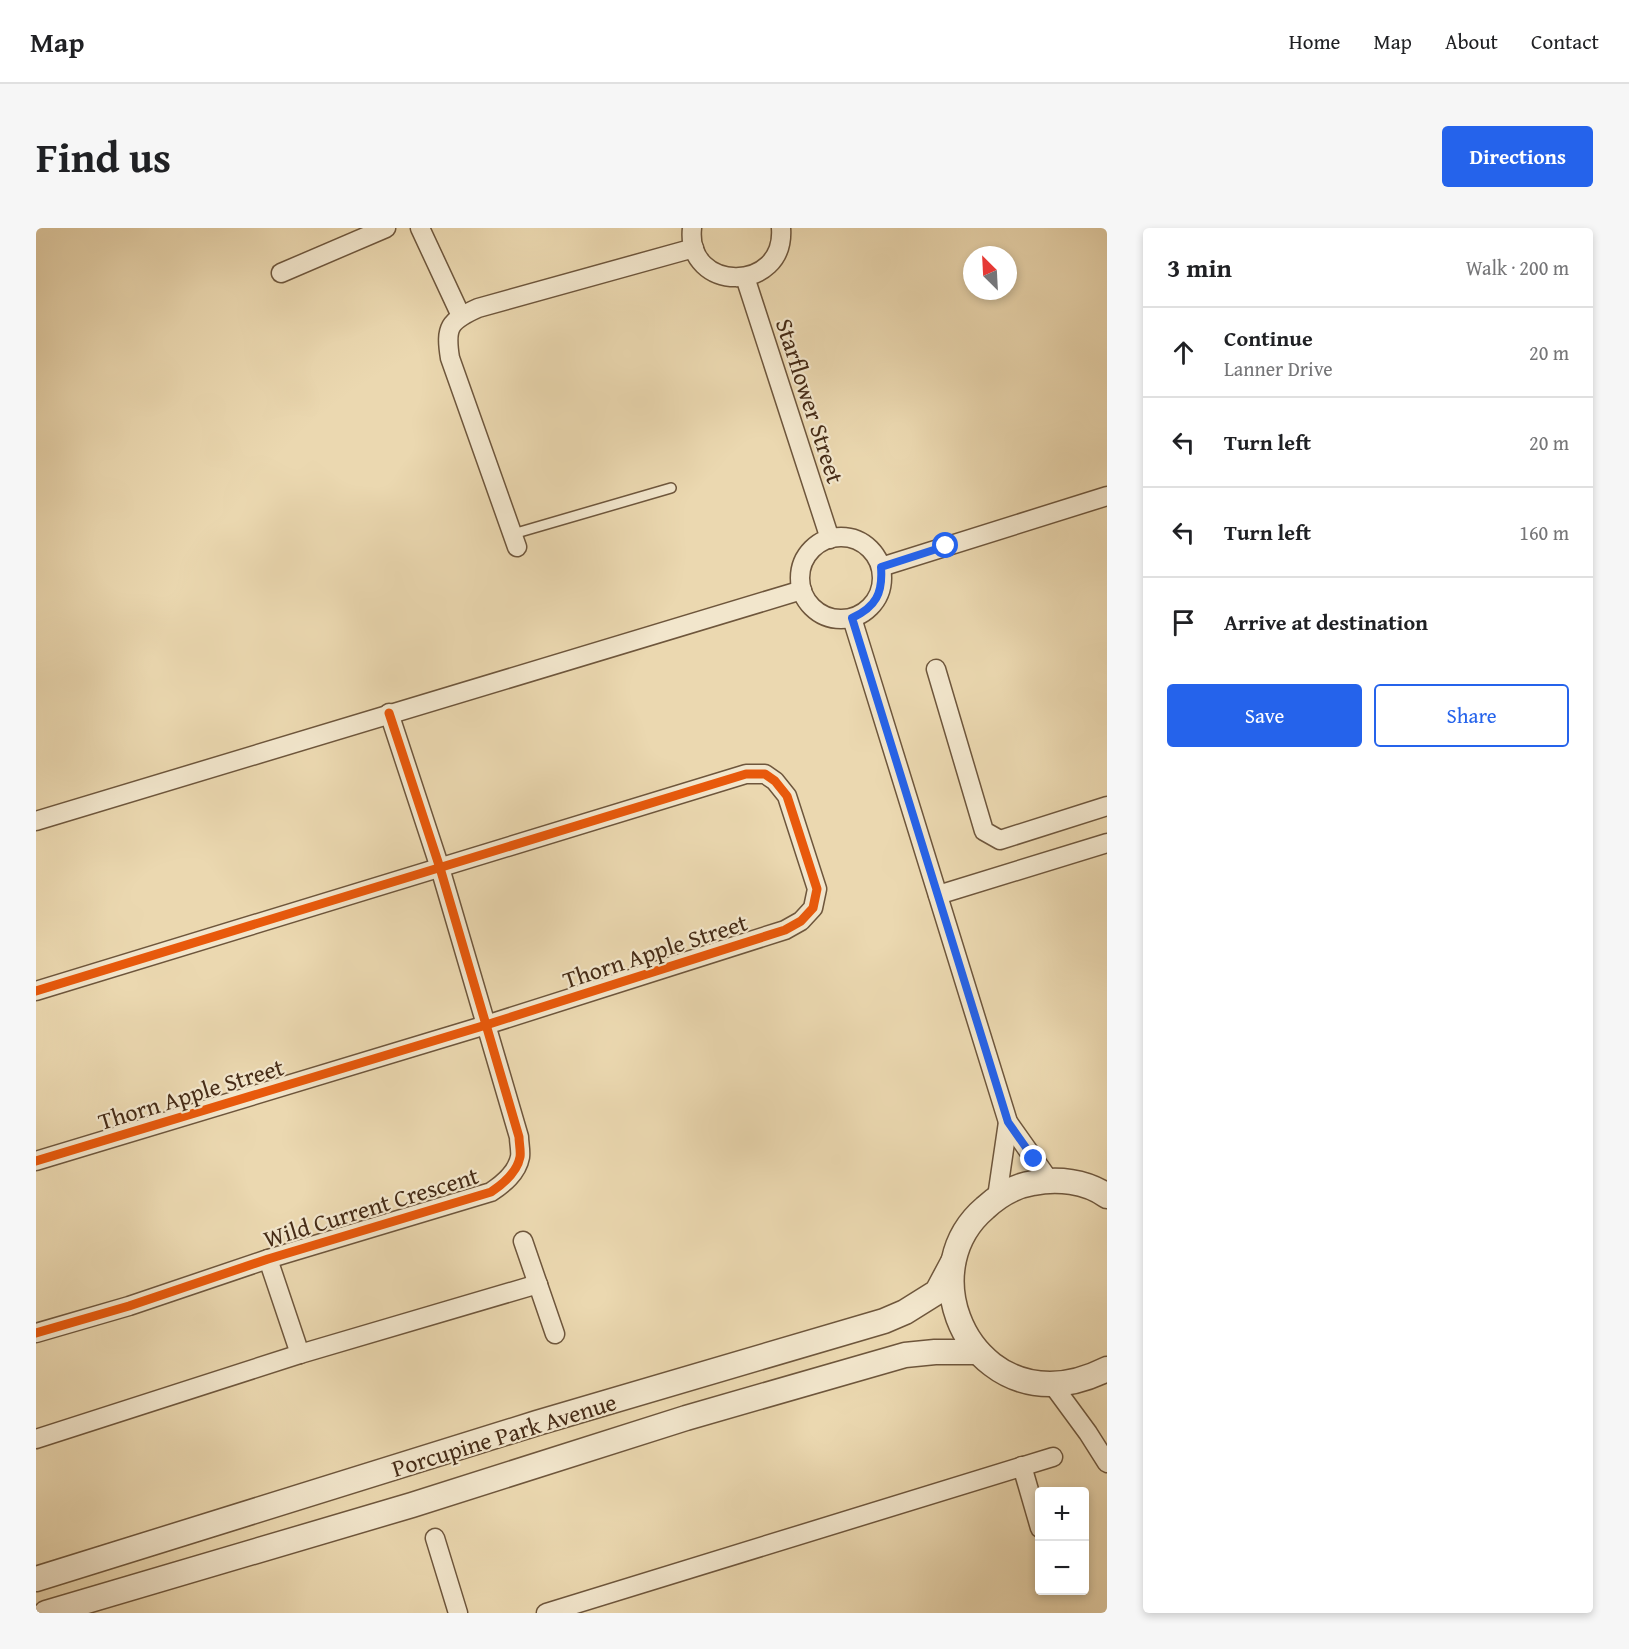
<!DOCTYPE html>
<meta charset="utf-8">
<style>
:root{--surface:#fff;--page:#f6f6f6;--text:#202124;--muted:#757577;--line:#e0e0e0;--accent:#2563eb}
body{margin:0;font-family:"Gentium Book Plus",serif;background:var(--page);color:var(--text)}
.controls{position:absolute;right:18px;bottom:18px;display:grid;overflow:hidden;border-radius:6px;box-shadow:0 3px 9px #0003}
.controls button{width:54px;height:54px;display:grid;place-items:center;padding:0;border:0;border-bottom:2px solid var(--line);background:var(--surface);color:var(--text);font:30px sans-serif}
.compass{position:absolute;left:927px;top:18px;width:54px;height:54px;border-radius:50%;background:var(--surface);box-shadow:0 3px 9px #0003;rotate:336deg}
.stop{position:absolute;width:18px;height:18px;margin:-14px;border:4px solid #2563eb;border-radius:50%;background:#fff}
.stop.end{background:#2563eb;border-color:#fff;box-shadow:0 2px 6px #0008}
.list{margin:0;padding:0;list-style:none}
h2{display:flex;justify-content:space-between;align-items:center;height:78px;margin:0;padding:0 24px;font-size:26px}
h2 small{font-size:20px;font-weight:400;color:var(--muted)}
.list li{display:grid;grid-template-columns:39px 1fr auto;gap:18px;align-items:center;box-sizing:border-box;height:90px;padding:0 24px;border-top:2px solid var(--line)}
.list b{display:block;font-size:22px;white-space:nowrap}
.list p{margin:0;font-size:20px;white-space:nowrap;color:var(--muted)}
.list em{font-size:20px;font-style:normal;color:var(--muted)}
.actions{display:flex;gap:12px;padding:18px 24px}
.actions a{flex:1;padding:14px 0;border:2px solid var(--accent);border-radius:6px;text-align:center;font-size:21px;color:var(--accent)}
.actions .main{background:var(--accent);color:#fff}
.icon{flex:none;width:33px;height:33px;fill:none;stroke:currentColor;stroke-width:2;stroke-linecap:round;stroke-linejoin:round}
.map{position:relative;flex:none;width:1071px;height:1385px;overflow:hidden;border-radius:6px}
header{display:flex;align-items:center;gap:36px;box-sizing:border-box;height:84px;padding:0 30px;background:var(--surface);border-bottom:2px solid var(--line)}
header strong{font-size:28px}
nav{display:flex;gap:33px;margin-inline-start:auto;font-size:21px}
.intro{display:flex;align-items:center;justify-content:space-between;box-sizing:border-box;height:144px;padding:0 36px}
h1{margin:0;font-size:42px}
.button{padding:15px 27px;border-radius:6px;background:var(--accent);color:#fff;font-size:21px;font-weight:700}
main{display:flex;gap:36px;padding:0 36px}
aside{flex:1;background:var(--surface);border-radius:6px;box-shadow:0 3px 9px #0003}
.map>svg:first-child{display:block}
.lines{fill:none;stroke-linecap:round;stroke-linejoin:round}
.service-casing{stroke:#6e563c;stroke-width:12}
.minor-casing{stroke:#6e563c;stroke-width:21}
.tertiary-casing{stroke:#6e563c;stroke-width:27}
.service{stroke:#f2e6cc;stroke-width:9}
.minor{stroke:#f2e6cc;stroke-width:18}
.tertiary{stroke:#f2e6cc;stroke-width:24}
.cycleway-casing{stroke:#f2e6cc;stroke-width:13}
.cycleway{stroke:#e8590c;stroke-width:9}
.route{stroke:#2563eb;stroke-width:8}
.labels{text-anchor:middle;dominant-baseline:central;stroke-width:4.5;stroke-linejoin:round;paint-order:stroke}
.street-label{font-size:24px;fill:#452b16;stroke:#f2e6cc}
</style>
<header>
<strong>Map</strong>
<nav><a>Home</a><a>Map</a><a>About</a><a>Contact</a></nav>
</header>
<div class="intro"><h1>Find us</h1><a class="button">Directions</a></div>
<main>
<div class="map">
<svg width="1071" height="1385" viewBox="0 0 1071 1385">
<rect width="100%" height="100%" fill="#ebd8b0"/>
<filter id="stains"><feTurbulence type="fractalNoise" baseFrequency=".00333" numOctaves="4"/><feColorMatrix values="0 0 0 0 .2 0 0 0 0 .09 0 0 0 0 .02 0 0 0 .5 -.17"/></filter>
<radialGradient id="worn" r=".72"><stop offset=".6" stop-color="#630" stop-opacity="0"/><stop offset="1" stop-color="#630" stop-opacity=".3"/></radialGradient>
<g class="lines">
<defs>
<path id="service" d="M477 306 635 260"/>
<g id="minor">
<path d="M384 0 425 88"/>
<path d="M656 0C649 65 750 66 745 0"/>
<path d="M245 45 350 0"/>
<path d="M709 49 794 311"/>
<circle cx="805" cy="350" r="41"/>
<path d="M481 319 414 130C409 99 413 93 442 80L658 20"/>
<path d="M845 339 1071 268"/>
<path d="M816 390 972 894 1013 952"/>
<path d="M900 441 948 603 964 612 1071 578"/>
<path d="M0 593 766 362"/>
<path d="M902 667 1071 615"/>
<path d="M0 763 710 546H729L739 553 751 568 781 661 777 680 765 693 749 702 450 797 0 933"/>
<path d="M961 969 972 894"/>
<path d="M487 1013 519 1106"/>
<path d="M232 1031 264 1126"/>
<path d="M0 1105 93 1078 232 1031 455 964C467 956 481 945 484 929 485 923 483 915 483 909L404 640 353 485"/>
<path d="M1016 1156 1052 1205 1071 1235"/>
<path d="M0 1211 264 1126 502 1056"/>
<path d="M986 1238 1004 1300"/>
<path d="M399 1310 422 1385"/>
<path d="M510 1385 1017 1229"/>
</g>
<g id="tertiary">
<path d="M1071 968C1050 953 1021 950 997 955 978 958 963 967 949 980 881 1038 924 1156 1014 1156 1035 1156 1053 1150 1071 1141"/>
<path d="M0 1351 501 1195 848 1093 869 1084 901 1064 917 1034"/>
<path d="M10 1385 376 1277 650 1190 869 1127 899 1124H942"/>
</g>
</defs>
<use href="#service" class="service-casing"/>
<use href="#minor" class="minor-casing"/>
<use href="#tertiary" class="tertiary-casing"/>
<use href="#service" class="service"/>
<use href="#minor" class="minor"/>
<use href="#tertiary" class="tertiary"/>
<defs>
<g id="cycleway">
<path d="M0 763 710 546H729L739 553 751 568 781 661 777 680 765 693 749 702 450 797 0 933"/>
<path d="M0 1105 93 1078 232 1031 455 964C467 956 481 945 484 929 485 923 483 915 483 909L404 640 353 485"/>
</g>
</defs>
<use href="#cycleway" class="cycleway-casing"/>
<use href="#cycleway" class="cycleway"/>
</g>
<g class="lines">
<path class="route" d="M910 318 845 339C847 365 840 379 816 390L972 894 998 931"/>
</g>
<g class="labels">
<g class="street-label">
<text transform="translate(774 173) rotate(72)">Starflower Street</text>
<text transform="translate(619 723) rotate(-18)">Thorn Apple Street</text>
<text transform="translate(155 866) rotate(-17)">Thorn Apple Street</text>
<text transform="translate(335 979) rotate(-17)">Wild Current Crescent</text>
<text transform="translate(468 1207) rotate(-17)">Porcupine Park Avenue</text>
</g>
</g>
<rect width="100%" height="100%" filter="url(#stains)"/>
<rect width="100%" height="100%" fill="url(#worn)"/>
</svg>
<div class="controls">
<button>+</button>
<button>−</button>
</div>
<svg class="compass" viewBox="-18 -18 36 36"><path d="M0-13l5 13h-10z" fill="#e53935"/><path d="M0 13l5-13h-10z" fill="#757577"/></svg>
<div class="stop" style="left:910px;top:318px"></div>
<div class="stop end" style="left:998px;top:931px"></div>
</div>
<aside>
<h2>3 min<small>Walk · 200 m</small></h2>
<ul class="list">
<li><svg class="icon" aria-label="ahead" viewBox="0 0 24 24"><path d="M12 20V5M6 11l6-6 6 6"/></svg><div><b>Continue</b><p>Lanner Drive</p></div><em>20 m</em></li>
<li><svg class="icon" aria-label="left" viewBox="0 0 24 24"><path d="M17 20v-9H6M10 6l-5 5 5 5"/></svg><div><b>Turn left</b></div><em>20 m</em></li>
<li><svg class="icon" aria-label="left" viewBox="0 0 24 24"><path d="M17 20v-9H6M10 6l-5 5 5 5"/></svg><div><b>Turn left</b></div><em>160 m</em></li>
<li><svg class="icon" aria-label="arrive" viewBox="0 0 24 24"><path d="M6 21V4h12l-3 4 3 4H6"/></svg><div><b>Arrive at destination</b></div></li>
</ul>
<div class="actions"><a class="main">Save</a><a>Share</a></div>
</aside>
</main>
